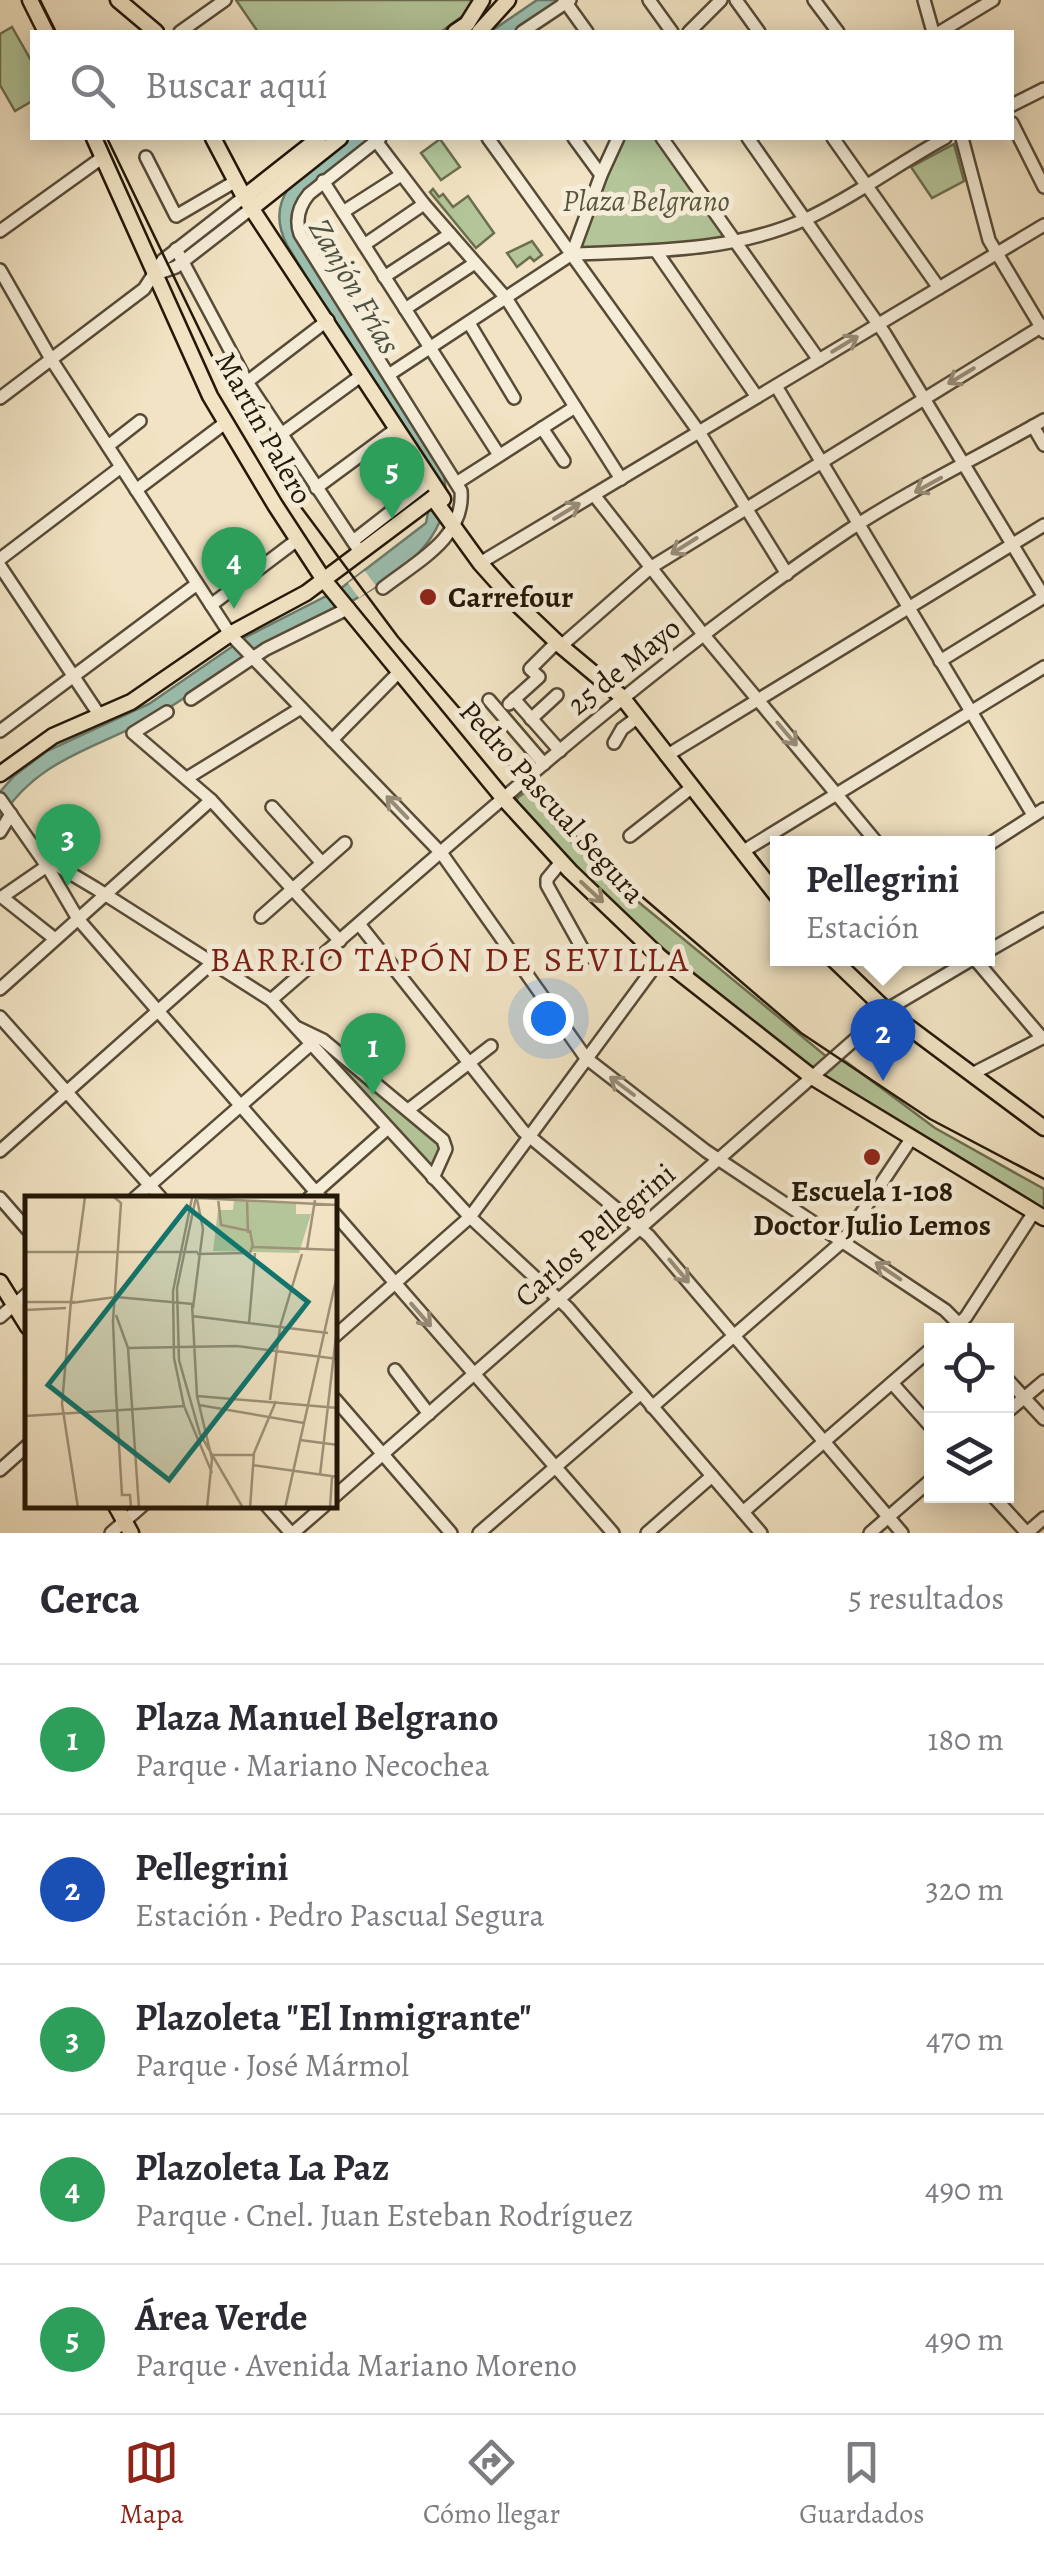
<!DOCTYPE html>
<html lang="es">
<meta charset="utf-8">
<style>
:root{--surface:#fff;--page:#f7f7f7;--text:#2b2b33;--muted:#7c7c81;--line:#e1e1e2;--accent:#8f2418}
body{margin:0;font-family:Alegreya,serif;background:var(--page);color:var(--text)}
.controls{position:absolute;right:30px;bottom:30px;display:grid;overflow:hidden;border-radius:0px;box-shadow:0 5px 25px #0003}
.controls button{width:90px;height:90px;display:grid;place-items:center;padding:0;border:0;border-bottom:2px solid var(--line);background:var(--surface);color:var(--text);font:50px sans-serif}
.you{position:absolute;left:548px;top:1018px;width:35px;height:35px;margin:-25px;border:8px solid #fff;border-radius:50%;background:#1a73e8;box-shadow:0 0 0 15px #1a73e833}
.badge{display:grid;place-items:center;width:65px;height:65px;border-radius:50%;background:var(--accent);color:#fff;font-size:32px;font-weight:700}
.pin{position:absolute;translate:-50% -82px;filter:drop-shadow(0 2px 5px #0008)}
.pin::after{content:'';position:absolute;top:52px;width:35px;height:30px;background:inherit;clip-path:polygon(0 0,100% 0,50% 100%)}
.popup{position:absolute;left:770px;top:836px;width:225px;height:130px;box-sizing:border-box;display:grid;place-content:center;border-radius:0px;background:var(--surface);filter:drop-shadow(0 2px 8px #0005);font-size:32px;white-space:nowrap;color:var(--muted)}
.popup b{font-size:38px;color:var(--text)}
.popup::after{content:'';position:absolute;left:50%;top:100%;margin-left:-20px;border:20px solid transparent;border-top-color:var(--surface)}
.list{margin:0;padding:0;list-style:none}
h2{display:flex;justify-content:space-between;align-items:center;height:130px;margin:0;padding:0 40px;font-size:42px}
h2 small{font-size:32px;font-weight:400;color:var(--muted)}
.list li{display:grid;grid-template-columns:65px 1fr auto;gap:30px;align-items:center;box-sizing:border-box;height:150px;padding:0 40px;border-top:2px solid var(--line)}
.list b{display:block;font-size:38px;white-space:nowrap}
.list p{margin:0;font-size:32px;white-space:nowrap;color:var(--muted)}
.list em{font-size:32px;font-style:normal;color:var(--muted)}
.icon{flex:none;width:55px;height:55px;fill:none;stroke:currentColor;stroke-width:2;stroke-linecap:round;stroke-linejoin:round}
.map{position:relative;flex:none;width:1044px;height:1533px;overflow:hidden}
.search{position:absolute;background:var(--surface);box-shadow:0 5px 25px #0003;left:30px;right:30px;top:30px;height:110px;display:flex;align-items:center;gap:25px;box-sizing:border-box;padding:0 35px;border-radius:0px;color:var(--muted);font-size:38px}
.sheet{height:880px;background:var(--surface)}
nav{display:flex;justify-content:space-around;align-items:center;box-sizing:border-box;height:140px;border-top:2px solid var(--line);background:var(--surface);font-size:28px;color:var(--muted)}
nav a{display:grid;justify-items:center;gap:5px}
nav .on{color:var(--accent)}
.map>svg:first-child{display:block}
.green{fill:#b3c599;stroke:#6c6e50;stroke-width:2.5}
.water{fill:#9bbeaf;stroke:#6b7c6c;stroke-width:2.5}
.pier{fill:#f1e3c3}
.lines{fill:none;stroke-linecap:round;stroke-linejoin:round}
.minor-casing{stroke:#574b37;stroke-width:16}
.major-casing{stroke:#241808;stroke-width:19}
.minor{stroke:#f6edd8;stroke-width:11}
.major{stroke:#f1e3c3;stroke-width:14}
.tram{stroke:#241808;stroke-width:2.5}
.oneway{stroke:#988d7a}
.oneway2{stroke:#95886f}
.poi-dot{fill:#8f2418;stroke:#f6edd8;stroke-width:4}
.labels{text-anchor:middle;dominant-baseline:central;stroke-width:10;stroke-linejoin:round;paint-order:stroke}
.park-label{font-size:30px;font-style:italic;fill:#56553b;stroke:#f6edd8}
.street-label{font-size:30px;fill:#241808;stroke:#f6edd8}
.poi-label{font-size:30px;font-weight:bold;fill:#241808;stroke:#f6edd8;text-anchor:start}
.water-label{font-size:32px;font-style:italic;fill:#4e5242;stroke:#f6edd8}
.quarter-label{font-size:35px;letter-spacing:2.5px;fill:#7a1f14;stroke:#f6edd8}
.inset-road{fill:none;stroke:#9f9278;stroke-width:2.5}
.view{fill:#0f766e;fill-opacity:0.15;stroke:#0f766e;stroke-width:5}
.inset-edge{fill:none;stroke:#241808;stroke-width:5}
</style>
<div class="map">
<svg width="1044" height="1533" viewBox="0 0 1044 1533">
<rect width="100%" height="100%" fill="#f1e3c3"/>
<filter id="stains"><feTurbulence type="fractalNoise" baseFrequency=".002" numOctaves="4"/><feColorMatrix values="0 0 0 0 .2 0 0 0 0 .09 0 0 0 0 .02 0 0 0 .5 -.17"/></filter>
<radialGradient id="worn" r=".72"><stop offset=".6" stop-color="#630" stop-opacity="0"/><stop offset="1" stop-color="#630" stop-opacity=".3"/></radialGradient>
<g class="green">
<path d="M236 0H474L464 15 441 32H258Z"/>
<path d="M12 27 32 62V101L15 111 0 85V34Z"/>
<path d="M620 138H660L735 241 575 252Z"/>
<path d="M440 139 460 167 441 180 421 153Z"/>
<path d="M954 144 964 181 932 198 911 167Z"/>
<path d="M433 189 439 197 443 194 453 207 468 196 494 233 476 248 430 192Z"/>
<path d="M532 241 542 255 534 261 530 257 517 267 507 253Z"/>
<path d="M528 790 557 828 597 868 827 1057 815 1068 809 1066 624 917 517 808V798Z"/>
<path d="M324 1046 438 1142 440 1150 431 1168 321 1048Z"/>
<path d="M841 1058 935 1128 1044 1189V1212L824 1078 826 1072Z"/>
</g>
<g class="water">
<path d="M537 0H561L514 32H490Z"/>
<path d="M350 138H372L305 190 293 214 442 469C470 563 328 610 264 645 229 665 197 691 162 712 102 748 40 755 0 819V792L14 776 47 751 149 704 246 637 340 589 426 523 433 487 287 245C259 190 313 166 350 138Z"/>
</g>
<path class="pier" d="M365 571 376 586 359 598 348 583Z"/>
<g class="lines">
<defs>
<g id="minor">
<path d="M564 0 587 32"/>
<path d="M649 0 672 32"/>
<path d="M736 0 759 32"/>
<path d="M814 0 838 32"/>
<path d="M924 0 933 32"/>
<path d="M180 32 225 0"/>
<path d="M522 32 570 0"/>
<path d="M689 32 721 0"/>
<path d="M940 32 993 0"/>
<path d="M1012 105 1044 89"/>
<path d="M1012 123 1044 187"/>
<path d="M380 138 309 194C299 206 295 219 300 234L461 491C465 538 416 562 383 588"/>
<path d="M488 138 699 432 787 574"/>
<path d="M574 138 601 175"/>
<path d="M662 138 819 360"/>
<path d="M748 138 885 334 1044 597"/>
<path d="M833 138 939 288"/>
<path d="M962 138 989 240 1044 332"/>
<path d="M376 141 424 204 506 298 621 479"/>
<path d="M146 157 176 216 236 181"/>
<path d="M323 181 499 455"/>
<path d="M343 212 401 175"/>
<path d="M0 231 103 157"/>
<path d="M364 245 424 204"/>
<path d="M176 249 247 382 360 552"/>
<path d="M656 251 757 397"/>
<path d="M572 254C651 251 733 252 806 219 854 197 899 163 945 138"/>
<path d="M572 254 601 175 618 138"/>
<path d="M0 270 51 359 230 634 442 854 586 1058 706 1151 945 1310 965 1330"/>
<path d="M156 274 176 267 252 208"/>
<path d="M384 277 450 234"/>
<path d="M405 309 475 263"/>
<path d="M469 323 514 398"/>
<path d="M390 374 572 254"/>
<path d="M247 382 328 320"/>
<path d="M776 386 1033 815"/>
<path d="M0 398 144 289 163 260 244 197"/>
<path d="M1033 426 1044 445"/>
<path d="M542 428 564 461"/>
<path d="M280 435 362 375"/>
<path d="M108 446 140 421"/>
<path d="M458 482 575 407"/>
<path d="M316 488 396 429"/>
<path d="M136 490 225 423"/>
<path d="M594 495 703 634 878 844"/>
<path d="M353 541 429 482"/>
<path d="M0 559 121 467"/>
<path d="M480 563 1044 225"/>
<path d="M0 566 100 716"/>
<path d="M211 605 297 540"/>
<path d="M561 646 650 568 1044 325"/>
<path d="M940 661 1044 597"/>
<path d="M191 699 266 649 349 608"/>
<path d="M514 699 560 751"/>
<path d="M489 700 544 764"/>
<path d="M509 704 539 677 530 669 557 642"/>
<path d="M167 712 133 733 211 800 340 941"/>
<path d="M531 719 557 695"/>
<path d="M0 731 197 584"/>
<path d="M332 740 400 671"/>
<path d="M614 743 622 729 638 717"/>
<path d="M666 756 1044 525"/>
<path d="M187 778 301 708"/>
<path d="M0 799 47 866 78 919 321 1198"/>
<path d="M272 807 322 863"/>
<path d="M0 832 11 814"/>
<path d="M630 836 691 788"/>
<path d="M988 845 1044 809"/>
<path d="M742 852 1044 667"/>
<path d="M561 862 547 879V885L587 957"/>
<path d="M47 866H58L95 888 271 1000 470 1217 568 1308 761 1533"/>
<path d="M47 866 2 897 55 939"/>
<path d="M261 917 345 843"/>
<path d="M359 924 523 1131 649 1236 902 1533"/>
<path d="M988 951 1044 919"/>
<path d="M974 958 1042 1038"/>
<path d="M0 989 211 800"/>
<path d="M271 1000C458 838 641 670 846 532 909 490 979 457 1044 420"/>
<path d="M0 1017 161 1198"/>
<path d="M298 1028 323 1040 443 1140 446 1149 433 1178"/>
<path d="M972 1074 1044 1037"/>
<path d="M408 1110 491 1046"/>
<path d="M0 1151 212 963"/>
<path d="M0 1198 28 1230"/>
<path d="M135 1198 311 1044"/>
<path d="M309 1198 388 1128"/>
<path d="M335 1214 613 1533"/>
<path d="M0 1317 28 1293"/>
<path d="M952 1330 966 1317 1034 1212"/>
<path d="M335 1336 470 1217 661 958"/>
<path d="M395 1370 429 1414"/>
<path d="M1006 1378 1044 1419"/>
<path d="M892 1383 932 1428"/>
<path d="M335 1399 451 1533"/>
<path d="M652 1407 843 1241 911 1139"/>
<path d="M1006 1413 1044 1381"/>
<path d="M0 1470 28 1445"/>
<path d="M335 1496 893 1006 974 958"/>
<path d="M993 1496 1027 1533"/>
<path d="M267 1506 291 1533"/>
<path d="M743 1512 932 1348"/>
<path d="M111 1533 142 1506"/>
<path d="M293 1533 324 1506"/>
<path d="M479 1533 640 1394"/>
<path d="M647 1533 712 1476"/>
<path d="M870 1533 932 1479"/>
<path d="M1027 1533 1044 1518"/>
</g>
<g id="major">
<path d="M30 0 46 32"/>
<path d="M118 0 156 32"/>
<path d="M455 32 467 24 482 0"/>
<path d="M479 32 508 0"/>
<path d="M94 138 210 396 275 505 324 580 504 799 570 871 661 958 812 1077 1044 1218"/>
<path d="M213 138 244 197 443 499"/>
<path d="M244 197 319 138"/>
<path d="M252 208 340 138"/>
<path d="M433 498 480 563 514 601 561 646 622 697 778 897"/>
<path d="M0 774 53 736 131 702 230 634 306 593 438 494"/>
<path d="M832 958 887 1011 1044 1128"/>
<path d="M0 1282 28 1327"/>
<path d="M116 1506 131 1533"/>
</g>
</defs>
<use href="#minor" class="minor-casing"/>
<use href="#major" class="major-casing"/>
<use href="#minor" class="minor"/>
<use href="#major" class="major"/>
<g class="tram">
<path d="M40 0 56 32"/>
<path d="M107 138 215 362 301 507 398 637 543 805 619 877 801 1033 930 1119 1044 1179"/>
</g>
</g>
<defs><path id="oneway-shaft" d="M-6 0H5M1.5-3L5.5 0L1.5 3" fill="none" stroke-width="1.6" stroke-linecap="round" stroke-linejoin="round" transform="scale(2.5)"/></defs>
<g class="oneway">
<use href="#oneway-shaft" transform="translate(845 344) rotate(-31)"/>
<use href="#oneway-shaft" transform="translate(961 376) rotate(149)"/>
<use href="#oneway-shaft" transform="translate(928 485) rotate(151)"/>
<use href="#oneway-shaft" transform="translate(567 511) rotate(-31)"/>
<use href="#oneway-shaft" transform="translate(684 546) rotate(148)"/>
<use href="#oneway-shaft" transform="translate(787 734) rotate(50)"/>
<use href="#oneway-shaft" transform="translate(397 807) rotate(-134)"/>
<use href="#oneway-shaft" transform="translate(622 1086) rotate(-143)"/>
<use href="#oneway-shaft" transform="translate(679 1271) rotate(50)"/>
<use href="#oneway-shaft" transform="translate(888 1271) rotate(-146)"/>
<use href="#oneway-shaft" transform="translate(421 1315) rotate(49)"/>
</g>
<use class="oneway2" href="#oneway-shaft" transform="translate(592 892) rotate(43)"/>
<g class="poi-dot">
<circle cx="428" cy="597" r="10"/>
<circle cx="872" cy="1157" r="10"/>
</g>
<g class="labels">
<g class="park-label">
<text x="646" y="201">Plaza Belgrano</text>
</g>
<g class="street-label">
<text transform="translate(264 428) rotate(61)">Martín Palero</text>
<text transform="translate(624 666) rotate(-39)">25 de Mayo</text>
<text transform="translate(552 802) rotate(48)">Pedro Pascual Segura</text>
<text transform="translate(595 1235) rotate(-41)">Carlos Pellegrini</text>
</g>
<g class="poi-label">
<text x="448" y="597">Carrefour</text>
<text x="872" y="1191" text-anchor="middle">Escuela 1-108<tspan x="872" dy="34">Doctor Julio Lemos</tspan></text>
</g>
<g class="water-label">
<text transform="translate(355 286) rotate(60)">Zanjón Frías</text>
</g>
<g class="quarter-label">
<text x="450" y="959">BARRIO TAPÓN DE SEVILLA</text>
</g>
</g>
<g transform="translate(25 1196)">
<rect width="312" height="312" fill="#f1e3c3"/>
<path d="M209 4 271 8V18H286L274 57 188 55 193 14H208Z" fill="#b3c599"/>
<path class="inset-road" d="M89 1 96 7 88 125 91 198 97 299H105L106 312M171 1 152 92 154 164 175 238 218 312M167 2 148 95 149 162 159 210 187 277M173 2 313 9M193 2 196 29 225 35 228 51M222 4 223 37M282 53 290 4M0 56H173M225 57 227 51 313 54M172 58 223 57M46 105 60 1M46 105 37 208 53 312M0 106H50M46 107 91 101 168 108M167 108 172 200 187 263 182 312M168 112 178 33 172 3M0 114 41 112M91 119 103 152 114 312M167 120 303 137M224 127 230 57M103 152 212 150 313 163M172 200 313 212M245 204 255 131 277 58M174 209 279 227M0 220 160 210M275 244 313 249M187 259H228M227 269 313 281M295 279 313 123M225 312 229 257 251 205M260 312 313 75M305 312 307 281"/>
<path class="view" d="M162 11 283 106 144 284 23 189Z"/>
<rect width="312" height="312" class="inset-edge"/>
</g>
<rect width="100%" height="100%" filter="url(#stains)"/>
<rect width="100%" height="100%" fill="url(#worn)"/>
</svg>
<div class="controls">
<button><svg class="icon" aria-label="locate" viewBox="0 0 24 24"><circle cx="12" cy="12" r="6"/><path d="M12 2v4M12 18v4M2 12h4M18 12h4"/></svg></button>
<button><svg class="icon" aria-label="layers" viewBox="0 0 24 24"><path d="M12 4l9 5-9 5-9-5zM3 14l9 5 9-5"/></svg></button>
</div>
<div class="you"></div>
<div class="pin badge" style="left:373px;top:1095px;background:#2e9e5b">1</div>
<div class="pin badge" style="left:883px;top:1081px;background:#1a4fb4">2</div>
<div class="popup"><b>Pellegrini</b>Estación</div>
<div class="pin badge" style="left:68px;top:886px;background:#2e9e5b">3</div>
<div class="pin badge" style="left:234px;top:609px;background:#2e9e5b">4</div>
<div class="pin badge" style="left:392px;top:519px;background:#2e9e5b">5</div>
<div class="search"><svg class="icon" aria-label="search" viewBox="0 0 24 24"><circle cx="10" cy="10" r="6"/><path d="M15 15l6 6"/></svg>Buscar aquí</div>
</div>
<section class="sheet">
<h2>Cerca<small>5 resultados</small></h2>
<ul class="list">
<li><span class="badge" style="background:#2e9e5b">1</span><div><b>Plaza Manuel Belgrano</b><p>Parque · Mariano Necochea</p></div><em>180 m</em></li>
<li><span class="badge" style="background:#1a4fb4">2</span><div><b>Pellegrini</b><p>Estación · Pedro Pascual Segura</p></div><em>320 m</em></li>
<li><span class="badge" style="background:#2e9e5b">3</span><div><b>Plazoleta &quot;El Inmigrante&quot;</b><p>Parque · José Mármol</p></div><em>470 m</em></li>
<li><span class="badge" style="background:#2e9e5b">4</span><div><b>Plazoleta La Paz</b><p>Parque · Cnel. Juan Esteban Rodríguez</p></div><em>490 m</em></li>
<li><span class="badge" style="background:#2e9e5b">5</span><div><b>Área Verde</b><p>Parque · Avenida Mariano Moreno</p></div><em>490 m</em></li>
</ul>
</section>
<nav>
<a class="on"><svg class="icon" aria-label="map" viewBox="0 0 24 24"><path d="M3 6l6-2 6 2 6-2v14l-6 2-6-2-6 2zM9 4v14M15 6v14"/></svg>Mapa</a>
<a><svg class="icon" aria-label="directions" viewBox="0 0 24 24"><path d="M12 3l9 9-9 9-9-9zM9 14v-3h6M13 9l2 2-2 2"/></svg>Cómo llegar</a>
<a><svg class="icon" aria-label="saved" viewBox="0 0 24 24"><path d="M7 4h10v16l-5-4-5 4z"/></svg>Guardados</a>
</nav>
